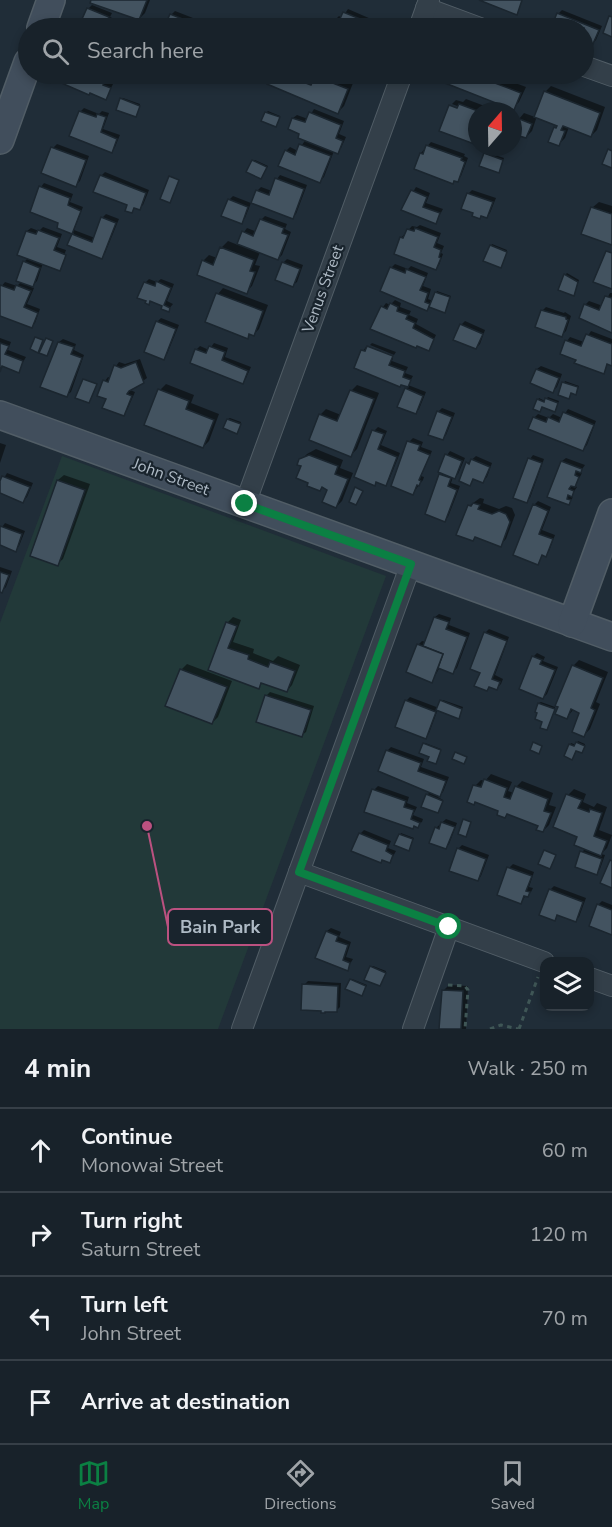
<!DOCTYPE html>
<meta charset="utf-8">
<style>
:root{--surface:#18222a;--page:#212a32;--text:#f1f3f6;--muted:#9fa4a8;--line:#363f47;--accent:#0b8043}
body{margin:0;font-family:"Nunito Sans",sans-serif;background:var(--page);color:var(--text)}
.controls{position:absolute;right:18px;bottom:18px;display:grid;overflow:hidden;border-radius:12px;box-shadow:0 3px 9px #0003}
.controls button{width:54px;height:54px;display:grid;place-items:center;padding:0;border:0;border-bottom:2px solid var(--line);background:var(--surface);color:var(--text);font:30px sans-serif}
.compass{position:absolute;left:468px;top:102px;width:54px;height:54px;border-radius:50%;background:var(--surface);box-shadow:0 3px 9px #0003;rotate:20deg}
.stop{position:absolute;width:18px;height:18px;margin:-14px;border:4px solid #0b8043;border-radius:50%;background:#fff}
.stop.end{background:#0b8043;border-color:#fff;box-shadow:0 2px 6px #0008}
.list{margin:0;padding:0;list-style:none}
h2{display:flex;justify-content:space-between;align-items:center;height:78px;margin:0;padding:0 24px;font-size:26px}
h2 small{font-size:20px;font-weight:400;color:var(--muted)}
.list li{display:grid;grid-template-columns:39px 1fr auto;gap:18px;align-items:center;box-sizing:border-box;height:84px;padding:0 24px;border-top:2px solid var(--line)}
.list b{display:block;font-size:22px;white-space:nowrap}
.list p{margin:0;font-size:20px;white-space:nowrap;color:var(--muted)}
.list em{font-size:20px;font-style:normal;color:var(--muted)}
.icon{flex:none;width:33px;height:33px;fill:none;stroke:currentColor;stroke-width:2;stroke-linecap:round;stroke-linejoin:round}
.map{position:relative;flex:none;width:612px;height:1029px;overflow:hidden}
.search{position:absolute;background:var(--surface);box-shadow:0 3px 9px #0003;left:18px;right:18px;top:18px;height:66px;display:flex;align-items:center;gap:15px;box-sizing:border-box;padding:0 21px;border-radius:33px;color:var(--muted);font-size:22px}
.sheet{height:414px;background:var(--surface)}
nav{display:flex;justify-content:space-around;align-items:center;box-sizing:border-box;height:84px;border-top:2px solid var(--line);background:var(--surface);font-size:16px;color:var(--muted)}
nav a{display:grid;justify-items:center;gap:3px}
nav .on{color:var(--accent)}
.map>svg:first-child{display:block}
.green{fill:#223939}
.shadow{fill:#0007}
.building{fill:#435360;stroke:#1b262f;stroke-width:1.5}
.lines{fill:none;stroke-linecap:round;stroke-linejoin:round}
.street-casing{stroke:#515d66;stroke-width:22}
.secondary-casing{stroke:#515d66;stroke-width:30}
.path{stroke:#3f5656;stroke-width:3;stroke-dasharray:4.5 4.5;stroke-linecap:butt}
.street{stroke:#333f49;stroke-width:20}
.secondary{stroke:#414e5c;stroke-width:27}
.route{stroke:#0b8043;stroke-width:8}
.labels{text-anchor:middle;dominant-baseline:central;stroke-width:4.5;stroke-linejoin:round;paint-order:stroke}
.street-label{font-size:16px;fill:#aebac5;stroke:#19242d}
.leader{fill:none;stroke:#bb5180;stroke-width:2}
.callout-dot{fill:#bb5180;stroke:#19242d;stroke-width:2}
.callout{fill:#19242d;stroke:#bb5180;stroke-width:2}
.callout-label{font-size:18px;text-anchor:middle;font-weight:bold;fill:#aebac5}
</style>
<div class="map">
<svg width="612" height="1029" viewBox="0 0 612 1029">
<rect width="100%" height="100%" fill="#202d38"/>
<path class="green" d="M62 456 386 576 218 1029H0V623Z"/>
<g class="shadow">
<path d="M93 0H150L145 13 139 19Z"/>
<path d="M92 5 112 13 110 17 125 24 123 28H80L88 9Z"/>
<path d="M348 9 378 22 375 28H331L335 20 339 16 342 18Z"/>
<path d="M562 10 602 26 596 40 592 44 584 40V28H553L558 14Z"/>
<path d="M175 11 193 18 189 28H166L171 15Z"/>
<path d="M63 74H108L105 81 113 84 106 98 61 82Z"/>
<path d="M273 74H302L315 79 319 74H330L353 83 344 106 338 112 269 83Z"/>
<path d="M450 74H504L502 78 526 87 519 102 513 108 447 83Z"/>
<path d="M551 86 605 107 597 130 591 136 569 127 565 138 559 144 555 128 558 125 537 116 532 131 526 137 513 132V116L519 119 524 113 535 117 545 92Z"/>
<path d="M123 98 140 104 137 113 121 99Z"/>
<path d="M466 99 498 111H477V143L441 130 450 106 464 112 465 109 452 104 456 100 463 102Z"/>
<path d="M84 108 99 114 102 111 109 113 103 129 120 135 115 147 112 151 80 112Z"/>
<path d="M314 109 344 121 339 134 346 137 341 148 337 152 334 151 324 177 320 181 286 151 290 147 298 151 306 139 301 133 289 128 293 118 297 115 308 119Z"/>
<path d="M268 111 280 116 277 124 266 113Z"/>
<path d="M431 142 465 154 464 156 468 158 461 176 457 180 421 153Z"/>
<path d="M57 144 89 156 80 181 76 185 43 172 53 148Z"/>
<path d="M486 152 504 158 500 170 485 153Z"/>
<path d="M255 160 268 166 261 178 253 161Z"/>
<path d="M105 172 149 190 143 205 139 208 136 207 131 211 129 204 101 176Z"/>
<path d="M280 175 307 185 296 214 292 217 257 191 261 187 272 191 277 179Z"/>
<path d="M44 183 73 194 70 202 83 207 74 230 95 238 102 218 106 214 119 219 105 253 101 257 73 235 74 233 58 227 60 223 41 187Z"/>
<path d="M416 187 430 193 426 203 443 209 436 222 403 209Z"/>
<path d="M472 190 496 198 490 213 486 217 482 215 468 194Z"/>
<path d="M233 196 251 203 245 218 241 222 229 200Z"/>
<path d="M599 202 612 206V244L583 233 593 207Z"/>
<path d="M265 216 287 224 285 229 291 232 282 255 278 259 260 252 255 265 260 266 252 286 246 292 203 261 209 255 217 258 222 247 228 241 238 245 244 232 247 228 257 232 261 220Z"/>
<path d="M420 225 441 233 437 243 444 246 441 253 443 254 439 265 435 268 401 238 412 226 417 227Z"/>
<path d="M43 227 62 234 57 247 66 250 60 267H62L60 269 43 263 37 281 31 287 34 288 27 304 40 309 35 323 31 326 0 314V288L5 282 17 286 22 281 24 262 29 257 27 231 31 228 39 231Z"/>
<path d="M492 244 507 250 502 265 491 246Z"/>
<path d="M287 259 303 265 297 282 293 285 283 263Z"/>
<path d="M395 264 408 269 411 266 428 273 423 286 431 289 428 299 433 301 437 291 451 296 446 310 430 306 427 309 391 268Z"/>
<path d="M567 273 579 280 575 293 565 275Z"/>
<path d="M149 279 157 282 161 279 174 284 167 301 173 304 168 310 163 308 164 305 152 300 149 303 145 283Z"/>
<path d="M223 288 268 305 259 329 253 335 251 333 247 337 218 294Z"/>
<path d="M610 293H612V331L585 305 589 301 603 306Z"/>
<path d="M395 300 401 303 400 307 411 311 409 315 418 319 416 324 436 335 429 349 383 307 386 303 390 305Z"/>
<path d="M546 307 564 313 565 312 571 316 566 331 562 335 542 311Z"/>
<path d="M161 318 179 325 167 354 163 358 157 322Z"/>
<path d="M465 321 485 330 480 344 476 348 461 325Z"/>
<path d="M591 331 612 339V364L609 357 604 370H606L603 373 578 359 567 341 570 337 584 342Z"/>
<path d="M0 338 11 342 8 350 26 357 18 371 4 365 0 370Z"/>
<path d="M63 339 76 344 74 350 84 355 71 392 67 395 59 342Z"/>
<path d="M214 343 228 348 225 357 251 367 246 378 243 382 196 350 200 346 209 350Z"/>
<path d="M372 343 396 352 394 355 370 345Z"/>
<path d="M366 347 393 358 392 361 408 367 405 373 413 376 408 385 426 392 419 409 415 413 406 389 409 386 401 383 363 351Z"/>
<path d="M140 359 147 378 130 390 135 392 127 410 124 414 108 398 105 381 108 377 111 378 116 366 119 362 125 364Z"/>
<path d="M541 366 562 374 557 387 553 391 537 369Z"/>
<path d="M565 381 579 386 577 392H571L564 383Z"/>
<path d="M166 384 194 395 191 403 219 414 209 441 203 447 160 390Z"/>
<path d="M357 385 379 393 357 449 351 455 320 415 326 409 341 415 351 391Z"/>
<path d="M548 397 559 401 556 409 538 400 539 398 545 401Z"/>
<path d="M442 408 455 413 446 435 442 438 438 412Z"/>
<path d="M568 409 596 421 587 445 583 449 534 418 538 414 549 418 553 414 562 418Z"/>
<path d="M230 418 241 422 238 430 228 419Z"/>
<path d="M378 427 387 431 381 445 400 453 389 480 385 484 377 481 374 484V431Z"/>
<path d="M413 438 423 442 421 447 432 451 421 476 424 477 423 480 413 493 409 442Z"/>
<path d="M0 443 6 445 0 463Z"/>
<path d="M316 449 343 460 340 468 353 473 342 501 336 507 329 489 323 486 320 489 301 460 307 454Z"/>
<path d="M450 451 465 458 458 474 453 477 451 483 460 486 448 517 444 520 441 475 443 472 447 455Z"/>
<path d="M533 455 544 459 530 498 526 501 530 459Z"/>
<path d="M476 456 492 463 487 477 483 481 475 478 470 484 461 480 468 463Z"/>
<path d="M566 458 585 465 580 472 582 473 575 486 577 487 571 496H573L572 499 568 503 549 496 562 461Z"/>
<path d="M7 473 33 483 27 497 23 501 0 492V485Z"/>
<path d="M64 475 90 484 63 559 57 564 58 480Z"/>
<path d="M480 498 484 499 483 503 499 509 506 506 512 508 515 515 506 539 500 545 469 506Z"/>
<path d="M538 501 551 507 542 530 555 535 549 551 543 554 537 564 534 505Z"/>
<path d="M5 523 25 531 19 546 15 550 0 544V530Z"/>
<path d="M0 567 12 571 6 587 2 591 0 590Z"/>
<path d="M439 614 451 618 449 625 470 633 457 668 453 672 440 667 432 681 418 645 422 641 426 642 435 617Z"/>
<path d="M233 617 241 620 233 642 254 649 253 653 273 661 278 656 300 665 292 685 287 691 264 682 258 687 210 669 227 623Z"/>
<path d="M489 629 509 637 495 675 503 679 501 684 497 688 490 686 487 689 481 672 485 633Z"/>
<path d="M537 653 545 657 543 661 558 667 547 694 543 698 533 657Z"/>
<path d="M579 660 608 672 596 702 600 704 590 729 584 735 581 712 574 709 567 717 573 666Z"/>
<path d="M187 664 232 681 218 717 212 723 181 670Z"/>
<path d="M270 692 314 706 306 732 302 735 266 696Z"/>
<path d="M410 697 439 708 443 700 463 707 460 715 438 709 429 733 426 737 406 701Z"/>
<path d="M541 702 555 707 548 727 544 721 539 703Z"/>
<path d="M578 741 585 744 583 750 570 745 571 743 576 745Z"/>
<path d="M425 743 441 749 437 761 430 756 424 744Z"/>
<path d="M391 747 424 759 421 767 449 777 443 792 438 797 443 800 439 810 427 795 430 792 387 751Z"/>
<path d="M491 774 512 782 508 791 514 793 516 787 522 781 553 793 549 805 556 807 549 825 543 831 540 825 508 813 505 816 475 786 481 780 485 781Z"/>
<path d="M378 786 409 797 407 803 417 807 413 815 423 819 422 822 413 827 366 811 374 790Z"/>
<path d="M574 789 586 794 583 802 594 807 597 803 607 807 599 830 612 835 607 848 601 854 605 855 600 869 597 873 582 852 586 848 579 836 568 795Z"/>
<path d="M446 819 457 823 449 844 446 847 436 828Z"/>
<path d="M364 830 391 841 388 848 396 851 390 862 383 859 381 861 360 834Z"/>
<path d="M401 833 414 838 409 849 400 835Z"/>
<path d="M462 845 489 855 481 876 478 880 458 849Z"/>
<path d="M513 864 534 872 529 887 533 888 531 892 526 895 521 903 509 868Z"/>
<path d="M554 886 586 898 579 917 575 920 558 915 554 919 550 890Z"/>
<path d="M602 901 612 905V933L598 905Z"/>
<path d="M331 928 341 932 339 937 351 942 346 957 353 959 347 969 327 931Z"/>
<path d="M373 966 386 971 381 983 371 967Z"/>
<path d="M352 979 367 985 362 995 351 980Z"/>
<path d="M308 981 341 983 340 1007 336 1011 322 1010 304 985Z"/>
<path d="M449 985 468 986 466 1029H441L443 991Z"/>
</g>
<g class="building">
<path d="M91 0H147L139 20 90 3Z"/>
<path d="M479 0H522L517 15Z"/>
<path d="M87 8 109 17 107 21 122 28H78Z"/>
<path d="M343 12 375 25 374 28H330L334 19 339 21Z"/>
<path d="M557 13 599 30 592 46 584 42V28H551Z"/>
<path d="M170 14 190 22 187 28H164Z"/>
<path d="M609 16 612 17V37L603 33Z"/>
<path d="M63 74 107 75 103 85 111 88 106 100 90 93 89 95 59 82Z"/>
<path d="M272 74H282L311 85 315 76 348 89 338 114 267 84Z"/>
<path d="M340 74H366L362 82Z"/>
<path d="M449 74H480L479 77 521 93 514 110 445 83Z"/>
<path d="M489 74H504L501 82 488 77Z"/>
<path d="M544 91 600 113 591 137 563 126 561 130 565 131 559 146 548 142 554 127 556 128 557 126 534 117Z"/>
<path d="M120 98 140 106 136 117 116 110Z"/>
<path d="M459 104 478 111 477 145 439 131 449 105 457 108Z"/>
<path d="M79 111 96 117 97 114 106 117 101 132 117 139 112 153 69 136Z"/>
<path d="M265 112 280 117 276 127 261 121Z"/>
<path d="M309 112 341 125 336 138 343 141 338 154 298 138 299 134 288 129 292 118 305 122Z"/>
<path d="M517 118 532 124 526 138 513 134V124L515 125Z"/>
<path d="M299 144 331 156 320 183 278 166 285 150 295 155Z"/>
<path d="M426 145 462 158 461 160 465 162 458 182 454 181 453 184 414 169 420 153 423 154Z"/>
<path d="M51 147 86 160 76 187 41 173Z"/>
<path d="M482 147H502L500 153Z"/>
<path d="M608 149 612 151V168L602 164Z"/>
<path d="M484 153 503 160 499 173 479 166Z"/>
<path d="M252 160 267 167 261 179 246 172Z"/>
<path d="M100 175 146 193 140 210 134 208 132 213 125 211 127 205 93 192Z"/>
<path d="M169 176 179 180 170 203 160 199Z"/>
<path d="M275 178 304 189 293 219 251 203 256 190 269 195Z"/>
<path d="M39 186 70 198 68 205 81 211 72 234 57 228 58 223 30 212Z"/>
<path d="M411 190 427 197 423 207 440 213 436 224 401 210Z"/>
<path d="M467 193 493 202 487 218 481 216 480 219 472 216 473 213 461 209Z"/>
<path d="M228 199 248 207 242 224 221 216Z"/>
<path d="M591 207 612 214V245L581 234Z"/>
<path d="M101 217 116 223 102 259 67 245 72 234 92 242Z"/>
<path d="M260 219 284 228 282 233 288 235 278 260 237 244 242 231 253 236Z"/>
<path d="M415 228 438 237 434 247 441 250 439 257 441 258 436 270 394 254 400 237 403 238 407 229 414 231Z"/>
<path d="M38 230 59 238 54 250 66 255 60 271 17 255 26 231 36 234Z"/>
<path d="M490 245 507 252 501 268 483 261Z"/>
<path d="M220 247 254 260 250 271 255 272 247 294 197 275 202 260 213 265Z"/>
<path d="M606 251 612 253V289L593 282Z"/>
<path d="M23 261 40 268 33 287 16 281Z"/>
<path d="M282 262 300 269 293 287 275 280Z"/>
<path d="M390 267 405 273 406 269 426 277 420 290 428 293 425 302 430 304 427 311 380 291Z"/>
<path d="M564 274 578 282 574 296 558 290Z"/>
<path d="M156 281 171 288 164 305 170 308 169 312 161 309 162 306 150 301 149 305 145 303 146 301 137 298 144 282 155 286Z"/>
<path d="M0 285 14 290 16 285 31 291 24 307 38 313 32 328 0 316Z"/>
<path d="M435 292 450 297 445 313 429 307Z"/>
<path d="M216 293 263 311 254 336 249 334 248 339 205 322Z"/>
<path d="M605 296 612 298V333L579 318 584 304 599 310Z"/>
<path d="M390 303 398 307 397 311 408 315 406 319 415 323 413 328 434 339 429 351 417 346 416 348 370 329 381 306 387 309Z"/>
<path d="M541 310 566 317V319L568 320 562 337 535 327Z"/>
<path d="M156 321 176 329 164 360 144 352Z"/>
<path d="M460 324 483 334 476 349 453 340Z"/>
<path d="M586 334 612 344V366L607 364 604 374 574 363 576 360 560 354 565 340 581 346Z"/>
<path d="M35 337 43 340 38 353 30 349Z"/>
<path d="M46 338 53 341 47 356 39 353Z"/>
<path d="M58 342 74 347 71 354 82 358 67 397 40 387Z"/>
<path d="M0 343 9 346 5 354 23 361 19 373 2 366 0 372Z"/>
<path d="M209 346 225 352 222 360 248 371 243 384 190 363 195 349 206 353Z"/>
<path d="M367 346 393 356 389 365 405 371 403 377 411 380 408 387 401 385 400 387 354 368 361 350 365 351Z"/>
<path d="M136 362 144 383 129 391 127 394 132 396 124 416 102 408 106 399 97 396 103 380 108 382 114 365 121 368Z"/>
<path d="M536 369 559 378 553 393 530 383Z"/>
<path d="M83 379 97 384 89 403 75 398Z"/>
<path d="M562 382 578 387 576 395 571 393 569 399 558 395Z"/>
<path d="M405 388 423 396 416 414 397 407Z"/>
<path d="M158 389 189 401 186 409 214 420 203 448 144 425Z"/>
<path d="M350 390 374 399 351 457 309 440 319 414 337 421Z"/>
<path d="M545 398 558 403 555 412 542 407 540 412 533 409 537 399 544 402Z"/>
<path d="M437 411 452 417 443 440 428 435Z"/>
<path d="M563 412 594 425 583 451 528 429 533 417 546 422 548 417 559 422Z"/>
<path d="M227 419 241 424 237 434 223 428Z"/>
<path d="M372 430 384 434 378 449 397 457 386 486 376 482 375 486 354 477Z"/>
<path d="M407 441 420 445 418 450 430 455 419 480 421 481 419 486 417 485 413 495 391 486Z"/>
<path d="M445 454 462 461 455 479 438 472Z"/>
<path d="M309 455 338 466 335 474 348 479 336 508 322 502 327 490 322 487 320 491 307 486 308 483 296 478 301 466 297 465 299 459Z"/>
<path d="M528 458 542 463 527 503 513 498Z"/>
<path d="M471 459 490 467 483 483 473 479 470 486 459 481 466 462 469 464Z"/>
<path d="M561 461 582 469 581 473 576 471 575 475 579 477 575 487 571 486 569 489 574 491 572 497 568 495 567 499 571 500 569 505 547 497Z"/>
<path d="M439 474 451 478 448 486 457 490 445 522 425 514Z"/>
<path d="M2 476 30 487 23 503 0 493V481Z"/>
<path d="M57 480 85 490 58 566 30 556Z"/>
<path d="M355 487 363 491 356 505 349 502Z"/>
<path d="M473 503 480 505 478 509 492 514 499 511 506 514 510 522 501 547 475 537 473 541 456 535 468 505 471 506Z"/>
<path d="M533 504 548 511 539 534 553 539 546 557 542 555 538 565 513 555Z"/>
<path d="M0 526 22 534 16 552 0 545Z"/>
<path d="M0 572 9 575 2 593 0 592Z"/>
<path d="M434 617 449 622 446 629 467 637 453 674 438 668 443 654 423 646Z"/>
<path d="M226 622 237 626 228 648 249 655 248 659 268 667 270 662 295 671 287 692 261 683 259 689 208 670Z"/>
<path d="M484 632 507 641 492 679 500 682 497 690 489 687 487 691 474 686 480 673 470 669Z"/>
<path d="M417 644 443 654 432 683 406 672Z"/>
<path d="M532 656 542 660 540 664 555 670 543 699 519 689Z"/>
<path d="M572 665 603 678 591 708 595 710 584 737 572 732 579 713 571 709 567 719 555 714 558 707 555 706Z"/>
<path d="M180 669 227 687 212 724 165 706Z"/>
<path d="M265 695 311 710 302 737 256 722Z"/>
<path d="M405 700 436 712 426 739 395 727Z"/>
<path d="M440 700 462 709 459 719 436 710Z"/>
<path d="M538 703 555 709 547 730 540 728 542 722 535 719 537 713 535 712Z"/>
<path d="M533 742 542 746 539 754 530 750Z"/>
<path d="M576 742 585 746 582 753 576 751 572 760 564 756 569 744 574 746Z"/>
<path d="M423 743 441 750 436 764 427 761 429 757 419 753Z"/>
<path d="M386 750 421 763 418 771 446 781 440 797 378 771Z"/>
<path d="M455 752 467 757 464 764 452 759Z"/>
<path d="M484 779 507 788 504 797 510 799 515 786 548 799 544 811 551 813 543 832 536 830 538 826 507 814 505 818 497 815 498 811 475 802 474 805 467 802 473 785 481 787Z"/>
<path d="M372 789 406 801 404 807 414 810 411 819 420 823 418 828 414 826 413 829 364 812Z"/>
<path d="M426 794 443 801 438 813 421 807Z"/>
<path d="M566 794 582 800 578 808 589 812 590 809 602 813 594 836 607 841 601 856 574 845 577 837 553 827Z"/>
<path d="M463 819 471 822 466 837 458 834Z"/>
<path d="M441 822 455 827 446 849 429 843 435 827 439 829Z"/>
<path d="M359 833 388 845 386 851 393 855 390 863 382 860 381 863 351 851Z"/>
<path d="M399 834 413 839 409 851 394 845Z"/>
<path d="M457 848 486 859 478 881 449 871Z"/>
<path d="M544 850 556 855 550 869 538 864Z"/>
<path d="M580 851 602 859 597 875 575 867Z"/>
<path d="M610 860 612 861V888L600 883Z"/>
<path d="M507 867 532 876 526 891 530 892 528 897 524 896 521 904 497 895Z"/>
<path d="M549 889 583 902 576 922 557 915 555 921 539 915Z"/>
<path d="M597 904 612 910V935L589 926Z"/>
<path d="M326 931 338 936 336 941 348 945 343 960 350 963 348 971 315 958Z"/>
<path d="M370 966 386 973 380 986 364 980Z"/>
<path d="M350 979 366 986 362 996 345 989Z"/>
<path d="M302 984 338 986 337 1012H325V1013H321V1011L301 1010Z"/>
<path d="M442 990 463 991 461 1029H439Z"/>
</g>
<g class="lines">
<defs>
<g id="street">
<path d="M426 8 480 28"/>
<path d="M419 28 429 0"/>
<path d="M584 66 612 76"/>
<path d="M245 504 402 74"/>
<path d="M299 872 544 962"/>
<path d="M590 978 612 986"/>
<path d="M242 1029 411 564"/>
<path d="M413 1029 449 927"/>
</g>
<g id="secondary">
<path d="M41 28 51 0"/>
<path d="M0 140 28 62"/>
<path d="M0 415 612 637"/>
<path d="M572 623 612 513"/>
</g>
</defs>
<use href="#street" class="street-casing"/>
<use href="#secondary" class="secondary-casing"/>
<g class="path">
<path d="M448 985 465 986 468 990 465 1029"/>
<path d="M490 1029 501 1025 518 1029"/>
<path d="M519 1029 538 977"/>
</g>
<use href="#street" class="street"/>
<use href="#secondary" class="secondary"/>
</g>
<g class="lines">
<path class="route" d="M245 504 411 564 299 872 449 927"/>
</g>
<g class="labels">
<g class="street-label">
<text transform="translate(323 289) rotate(-70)">Venus Street</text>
<text transform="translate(171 477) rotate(20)">John Street</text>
</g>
</g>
<path class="leader" d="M147 826L168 927"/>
<circle class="callout-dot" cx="147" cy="826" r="6"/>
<rect class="callout" x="168" y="909" width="104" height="36" rx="6"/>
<g class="callout-label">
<text x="220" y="933">Bain Park</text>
</g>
</svg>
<div class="controls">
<button><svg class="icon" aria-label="layers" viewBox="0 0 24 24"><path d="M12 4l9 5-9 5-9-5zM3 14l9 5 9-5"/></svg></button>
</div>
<svg class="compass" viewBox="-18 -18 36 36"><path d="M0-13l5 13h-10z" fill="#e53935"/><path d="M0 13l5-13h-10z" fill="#9fa4a8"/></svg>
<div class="stop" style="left:449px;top:927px"></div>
<div class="stop end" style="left:245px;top:504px"></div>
<div class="search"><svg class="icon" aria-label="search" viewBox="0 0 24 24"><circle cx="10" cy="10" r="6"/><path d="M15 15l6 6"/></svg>Search here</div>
</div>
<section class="sheet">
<h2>4 min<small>Walk · 250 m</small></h2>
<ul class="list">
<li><svg class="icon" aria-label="ahead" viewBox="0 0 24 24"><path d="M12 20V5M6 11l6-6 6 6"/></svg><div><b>Continue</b><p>Monowai Street</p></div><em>60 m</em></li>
<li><svg class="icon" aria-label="right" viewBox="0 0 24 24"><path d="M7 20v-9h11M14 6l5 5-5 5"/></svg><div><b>Turn right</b><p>Saturn Street</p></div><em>120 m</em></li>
<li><svg class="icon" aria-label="left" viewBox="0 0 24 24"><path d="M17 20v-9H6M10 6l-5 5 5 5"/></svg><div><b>Turn left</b><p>John Street</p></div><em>70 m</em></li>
<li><svg class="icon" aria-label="arrive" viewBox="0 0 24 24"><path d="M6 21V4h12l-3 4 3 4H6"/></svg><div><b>Arrive at destination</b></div></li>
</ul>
</section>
<nav>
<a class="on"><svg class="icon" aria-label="map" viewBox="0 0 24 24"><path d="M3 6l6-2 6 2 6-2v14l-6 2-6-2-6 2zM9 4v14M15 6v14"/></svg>Map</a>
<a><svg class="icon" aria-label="directions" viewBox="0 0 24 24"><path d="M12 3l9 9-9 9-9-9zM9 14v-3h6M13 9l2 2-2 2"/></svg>Directions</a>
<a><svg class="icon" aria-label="saved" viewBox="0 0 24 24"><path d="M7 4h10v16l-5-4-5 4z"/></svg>Saved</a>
</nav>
